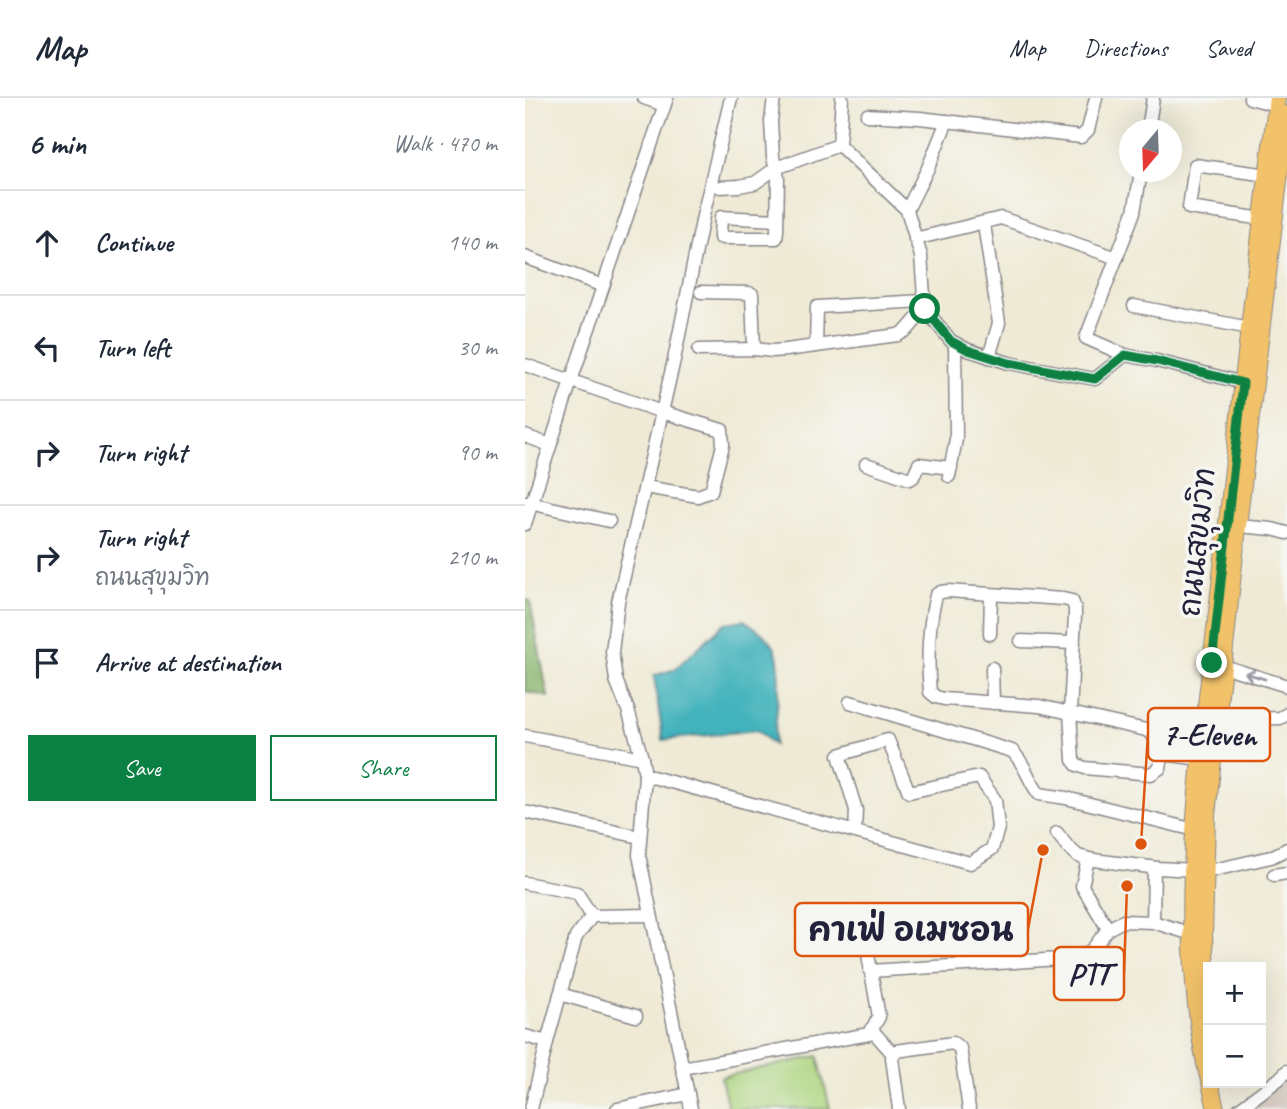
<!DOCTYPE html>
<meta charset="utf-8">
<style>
:root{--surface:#fff;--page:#f6f6f7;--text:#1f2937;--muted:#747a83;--line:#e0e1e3;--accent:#0b8043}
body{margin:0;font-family:Caveat,"Playpen Sans Thai",sans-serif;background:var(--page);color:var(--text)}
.controls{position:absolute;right:21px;bottom:21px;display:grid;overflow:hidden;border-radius:0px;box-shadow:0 7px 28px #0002}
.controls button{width:63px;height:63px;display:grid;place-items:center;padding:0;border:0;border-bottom:2px solid var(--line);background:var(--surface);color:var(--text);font:35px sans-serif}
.compass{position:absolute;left:594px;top:21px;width:63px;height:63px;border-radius:50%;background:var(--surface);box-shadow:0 7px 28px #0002;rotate:199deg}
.stop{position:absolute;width:21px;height:21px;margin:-16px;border:5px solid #0b8043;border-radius:50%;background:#fff}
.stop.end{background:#0b8043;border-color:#fff;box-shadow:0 2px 7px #0008}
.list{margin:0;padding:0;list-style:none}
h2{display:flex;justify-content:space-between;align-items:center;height:91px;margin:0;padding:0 28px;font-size:30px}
h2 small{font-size:23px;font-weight:400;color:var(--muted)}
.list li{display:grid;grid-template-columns:46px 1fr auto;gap:21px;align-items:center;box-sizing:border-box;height:105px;padding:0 28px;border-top:2px solid var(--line)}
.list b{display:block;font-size:26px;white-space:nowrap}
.list p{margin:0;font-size:23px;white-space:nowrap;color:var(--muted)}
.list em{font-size:23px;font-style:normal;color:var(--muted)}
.actions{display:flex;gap:14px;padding:21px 28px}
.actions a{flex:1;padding:16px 0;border:2px solid var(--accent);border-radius:0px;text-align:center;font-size:24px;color:var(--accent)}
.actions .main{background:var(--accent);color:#fff}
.icon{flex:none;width:38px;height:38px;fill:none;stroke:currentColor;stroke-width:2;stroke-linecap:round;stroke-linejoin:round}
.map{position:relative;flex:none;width:762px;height:1011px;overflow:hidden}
header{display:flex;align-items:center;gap:42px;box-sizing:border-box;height:98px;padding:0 35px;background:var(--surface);border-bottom:2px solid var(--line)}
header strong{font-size:33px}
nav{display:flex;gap:38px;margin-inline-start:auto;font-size:24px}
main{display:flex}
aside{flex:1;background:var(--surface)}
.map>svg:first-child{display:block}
.industrial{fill:#cdc2b9}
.green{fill:#acd47f;stroke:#677b5d;stroke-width:2}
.forest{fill:#89b66e;stroke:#566c54;stroke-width:2}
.water{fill:#42b2bc;stroke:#326a7c;stroke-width:2}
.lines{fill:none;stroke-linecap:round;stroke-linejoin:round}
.minor-casing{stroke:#888688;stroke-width:15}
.major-casing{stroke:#888688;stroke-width:18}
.minor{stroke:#fff;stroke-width:12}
.major{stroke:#f2c26a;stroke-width:16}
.oneway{stroke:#9c9ca7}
.route{stroke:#0b8043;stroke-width:9}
.labels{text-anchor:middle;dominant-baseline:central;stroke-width:7;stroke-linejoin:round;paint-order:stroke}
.street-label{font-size:30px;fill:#22223b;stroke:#f6f6f2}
.leader{fill:none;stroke:#de560e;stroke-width:2.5}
.callout-dot{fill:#de560e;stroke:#f6f6f2;stroke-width:2.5}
.callout{fill:#f6f6f2;stroke:#de560e;stroke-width:2.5}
.callout-label{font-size:32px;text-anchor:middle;font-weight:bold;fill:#22223b}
</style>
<header>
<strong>Map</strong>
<nav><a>Map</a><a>Directions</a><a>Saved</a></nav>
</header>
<main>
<aside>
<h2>6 min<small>Walk · 470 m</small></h2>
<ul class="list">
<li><svg class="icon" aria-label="ahead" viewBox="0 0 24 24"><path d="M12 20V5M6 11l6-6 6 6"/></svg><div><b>Continue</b></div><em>140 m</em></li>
<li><svg class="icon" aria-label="left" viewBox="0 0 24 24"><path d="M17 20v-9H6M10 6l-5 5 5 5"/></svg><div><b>Turn left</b></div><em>30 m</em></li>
<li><svg class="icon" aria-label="right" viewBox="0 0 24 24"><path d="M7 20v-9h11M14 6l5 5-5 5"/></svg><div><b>Turn right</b></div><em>90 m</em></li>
<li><svg class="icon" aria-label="right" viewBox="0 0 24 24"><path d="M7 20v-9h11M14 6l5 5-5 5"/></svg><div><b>Turn right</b><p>ถนนสุขุมวิท</p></div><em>210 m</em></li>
<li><svg class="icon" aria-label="arrive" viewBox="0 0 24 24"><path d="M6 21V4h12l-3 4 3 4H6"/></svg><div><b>Arrive at destination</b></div></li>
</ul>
<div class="actions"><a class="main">Save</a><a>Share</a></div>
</aside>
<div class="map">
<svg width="762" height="1011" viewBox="0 0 762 1011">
<rect width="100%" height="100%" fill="#f6f6f2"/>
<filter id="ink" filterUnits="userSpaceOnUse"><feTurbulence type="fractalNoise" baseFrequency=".0143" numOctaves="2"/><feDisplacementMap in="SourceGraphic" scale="14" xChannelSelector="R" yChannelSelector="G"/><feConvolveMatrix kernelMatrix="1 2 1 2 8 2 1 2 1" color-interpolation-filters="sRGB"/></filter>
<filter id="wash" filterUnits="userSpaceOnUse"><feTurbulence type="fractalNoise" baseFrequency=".00686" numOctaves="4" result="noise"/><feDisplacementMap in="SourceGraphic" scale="28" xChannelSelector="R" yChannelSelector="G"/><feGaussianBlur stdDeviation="1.57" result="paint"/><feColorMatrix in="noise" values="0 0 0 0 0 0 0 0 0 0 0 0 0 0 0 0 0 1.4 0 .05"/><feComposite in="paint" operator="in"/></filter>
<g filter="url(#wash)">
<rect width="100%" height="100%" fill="#efead5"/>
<path class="industrial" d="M762 973V1011H714Z"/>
<path class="green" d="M293 958 305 1011H203L196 979Z"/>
<path class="forest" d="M0 502 5 503 23 599 0 593Z"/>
<path class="water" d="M219 522C230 529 246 540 251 553 258 571 250 625 249 647L232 632 138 642 129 578 150 571 200 525Z"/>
</g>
<g filter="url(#ink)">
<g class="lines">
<defs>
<g id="minor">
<path d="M119 0 139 7"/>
<path d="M249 0 246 23 248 59 253 80 252 133 251 140H198L195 139 196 119 252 122"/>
<path d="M317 0 314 47 382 112"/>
<path d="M725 0 751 7"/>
<path d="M342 17 395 20 556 39 563 32 571 0"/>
<path d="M422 23 403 70 382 112 396 158 400 211 426 243 443 252 484 265 570 281 600 257 632 263 718 285"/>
<path d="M623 32 628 0"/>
<path d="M195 89 214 88 230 85 251 70 314 47"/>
<path d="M738 121 664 110 670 67 743 77"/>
<path d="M460 133 474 225 464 259"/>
<path d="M390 141 476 120 592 160"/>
<path d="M0 159 78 188"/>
<path d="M176 194 224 195 227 196 229 251"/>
<path d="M609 208 725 230"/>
<path d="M291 248 292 209 399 203"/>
<path d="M174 252 229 251 247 253 261 252 373 237 382 232 400 211"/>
<path d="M600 257 561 240 609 114 616 74"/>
<path d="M0 267 137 314 197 332 198 347 186 393 173 398 120 389"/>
<path d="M0 338 25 347"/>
<path d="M341 366 385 381 388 379 394 366 426 370"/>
<path d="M424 378 431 341 430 245"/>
<path d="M0 404 84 423"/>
<path d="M0 426 46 283 142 0"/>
<path d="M713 428 747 431 762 435"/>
<path d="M465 536 466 497"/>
<path d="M496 543 549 545"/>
<path d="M698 568 762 588"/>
<path d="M467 570 468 605"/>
<path d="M325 604 487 653C500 665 503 682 514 696L541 700 670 732"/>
<path d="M692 625 709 621 755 620 762 616"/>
<path d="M0 638 117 660"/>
<path d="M638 653 635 670 626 676 560 670 552 667 548 662 545 615 550 517V510L547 503 538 501 423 493 416 494 411 497C403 529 402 561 405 594L411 599 419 601 514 608 621 632 632 640 638 653 646 657 676 661"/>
<path d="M120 677 445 765 467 751 473 730 470 702 454 679 384 694 363 642 314 657 331 712 330 734"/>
<path d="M0 714 115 739"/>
<path d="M532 735 542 748 553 758 569 762 633 770 668 772"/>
<path d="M563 761 557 788 583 831"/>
<path d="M680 774 746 759 762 751"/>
<path d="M749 777 762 775"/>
<path d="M0 785 52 795 67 818 126 817"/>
<path d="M628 824 629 770"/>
<path d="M345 873 552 860 567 852 583 831 598 823 628 824 667 836"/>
<path d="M35 896 111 918"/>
<path d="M346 931 369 957"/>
<path d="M0 938 22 944"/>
<path d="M157 970 344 936 354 919 341 845"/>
<path d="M6 1011 22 944 51 839 67 818"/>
<path d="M92 1011 163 996"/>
<path d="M166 1011 114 757 120 677 117 660 103 612 91 582 87 554 93 504 149 262 178 118 206 0"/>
<path d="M374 1011 367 960 371 953 428 945 435 950 444 1011"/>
<path d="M714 1011 754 981 762 973"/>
</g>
<g id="major">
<path d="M683 905 679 837 682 717 713 428 762 16"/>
<path d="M683 979C648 828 676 657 693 505 712 337 730 168 752 0"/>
<path d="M685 985 691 1011"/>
</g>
</defs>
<use href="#minor" class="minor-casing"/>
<use href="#major" class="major-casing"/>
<use href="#minor" class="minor"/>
<use href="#major" class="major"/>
</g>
<defs><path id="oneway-shaft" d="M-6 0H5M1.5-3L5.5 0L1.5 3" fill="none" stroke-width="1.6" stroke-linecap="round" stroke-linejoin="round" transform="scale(1.75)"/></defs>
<use class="oneway" href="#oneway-shaft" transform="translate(730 578) rotate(-163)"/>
</g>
<g class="lines" filter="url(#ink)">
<path class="route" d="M400 211 426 243 443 252 484 265 570 281 600 257 632 263 718 285 687 565"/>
</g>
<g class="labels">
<g class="street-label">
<text transform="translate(672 444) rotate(-84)">ถนนสุขุมวิท</text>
</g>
</g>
<path class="leader" d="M616 746L623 636M518 752L503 831M602 788L599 876"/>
<g class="callout-dot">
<circle cx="616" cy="746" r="7"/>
<circle cx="518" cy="752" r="7"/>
<circle cx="602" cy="788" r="7"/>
</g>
<g class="callout">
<rect x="623" y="610" width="122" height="53" rx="7"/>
<rect x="270" y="805" width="233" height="53" rx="7"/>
<rect x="529" y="849" width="70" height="53" rx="7"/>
</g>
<g class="callout-label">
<text x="684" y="647">7-Eleven</text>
<text x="386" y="843">คาเฟ่ อเมซอน</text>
<text x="564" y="887">PTT</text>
</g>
</svg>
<div class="controls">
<button>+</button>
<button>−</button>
</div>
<svg class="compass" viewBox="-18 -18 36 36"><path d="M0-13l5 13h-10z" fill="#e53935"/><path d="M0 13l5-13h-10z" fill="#747a83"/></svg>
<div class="stop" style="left:400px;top:211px"></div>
<div class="stop end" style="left:687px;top:565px"></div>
</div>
</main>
